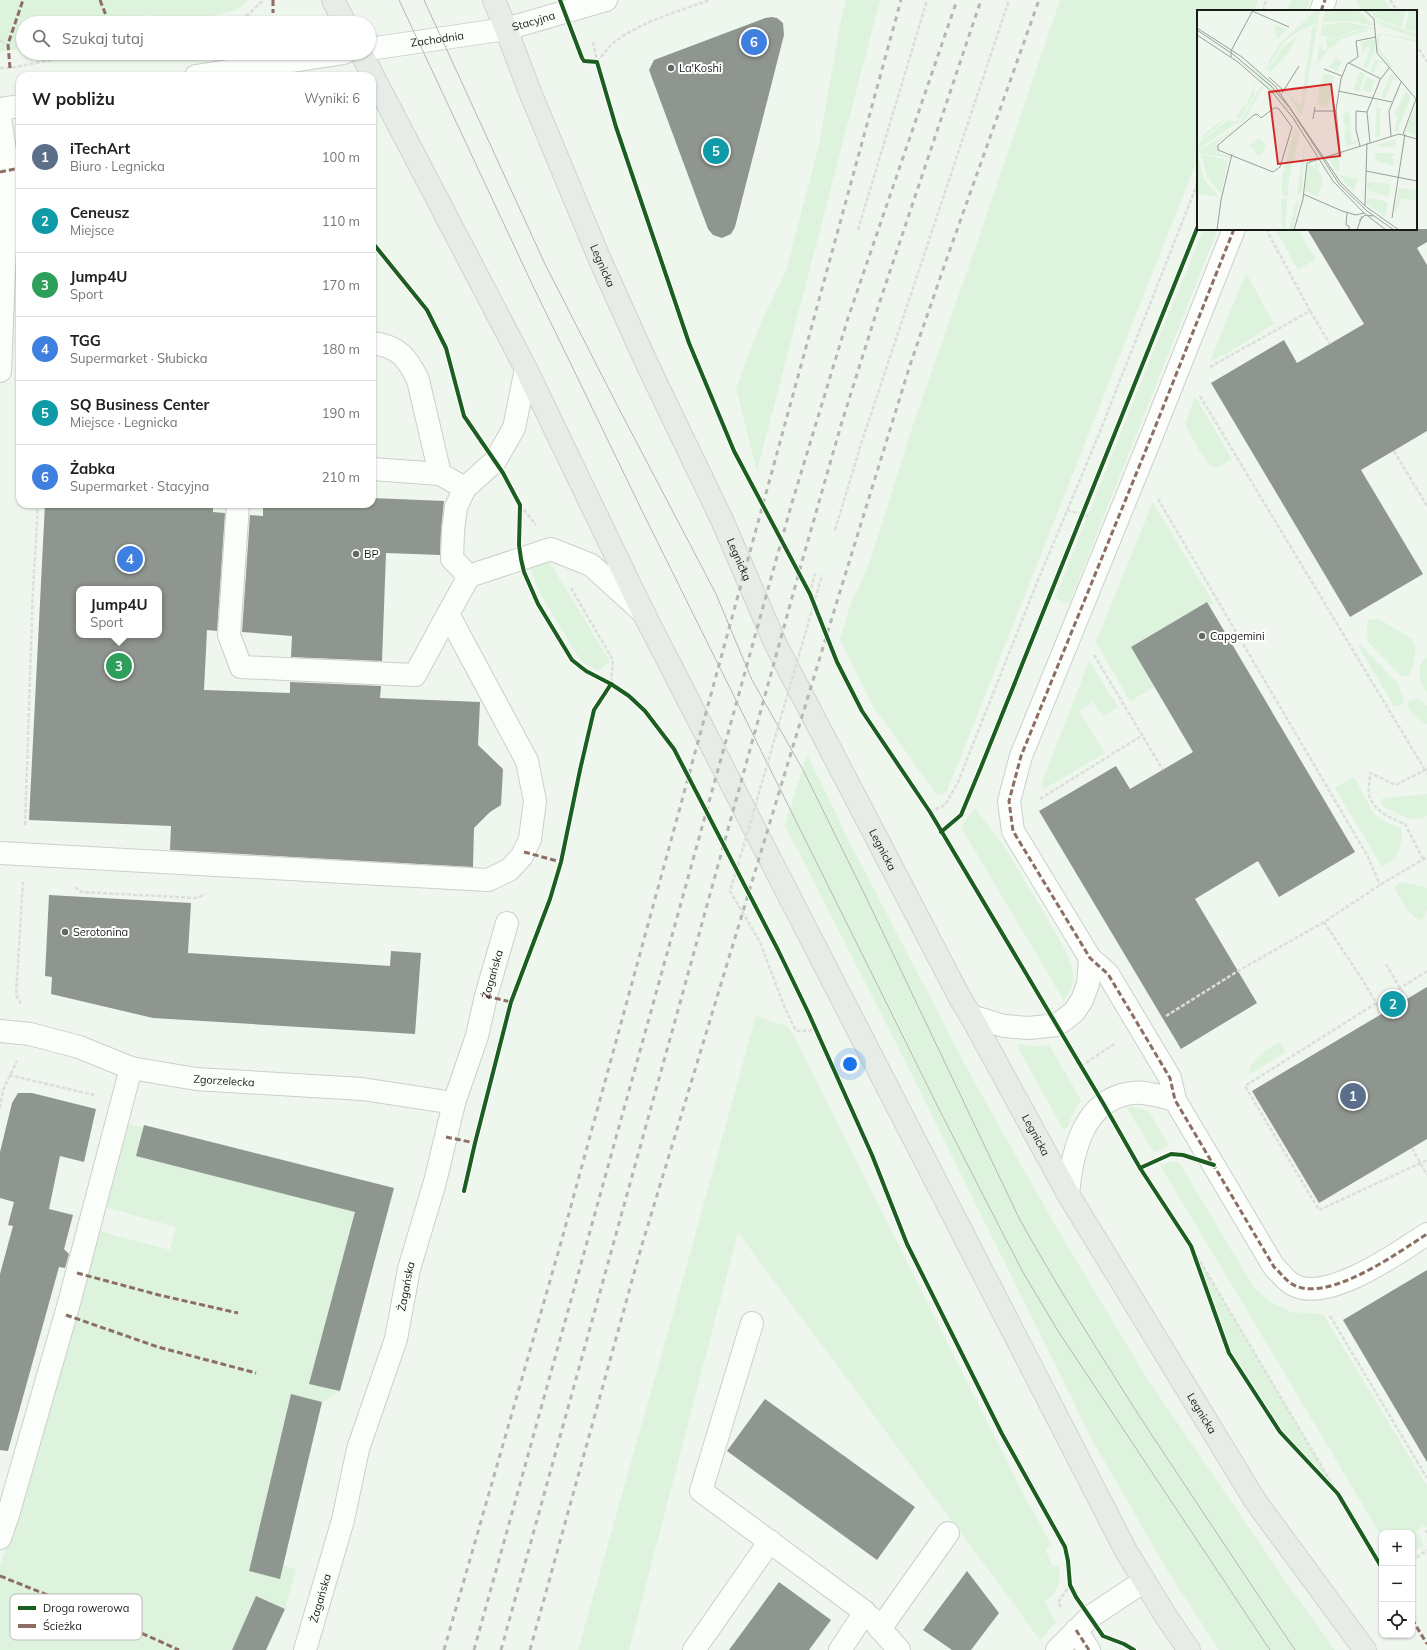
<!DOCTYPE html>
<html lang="pl">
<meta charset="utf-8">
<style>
:root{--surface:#fff;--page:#f2f2f2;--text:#202124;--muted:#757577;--line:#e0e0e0;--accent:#626862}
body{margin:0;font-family:Mulish,sans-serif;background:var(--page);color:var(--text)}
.controls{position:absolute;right:12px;bottom:12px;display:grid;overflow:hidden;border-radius:8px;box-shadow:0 1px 3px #0004}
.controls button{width:36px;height:36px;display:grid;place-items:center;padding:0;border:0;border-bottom:1px solid var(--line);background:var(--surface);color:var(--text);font:20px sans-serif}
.you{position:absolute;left:850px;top:1064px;width:14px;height:14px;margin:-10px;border:3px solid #fff;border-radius:50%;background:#1a73e8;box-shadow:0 0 0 6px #1a73e833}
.badge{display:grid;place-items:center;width:26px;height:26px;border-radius:50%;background:var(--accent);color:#fff;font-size:13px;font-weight:700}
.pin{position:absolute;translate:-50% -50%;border:2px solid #fff;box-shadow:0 1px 4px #0006}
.popup{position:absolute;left:76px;top:586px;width:86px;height:52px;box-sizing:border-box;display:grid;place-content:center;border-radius:8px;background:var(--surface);filter:drop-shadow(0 1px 3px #0005);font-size:13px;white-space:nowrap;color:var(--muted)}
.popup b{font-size:15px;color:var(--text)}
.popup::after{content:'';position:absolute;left:50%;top:100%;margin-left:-8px;border:8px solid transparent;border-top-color:var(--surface)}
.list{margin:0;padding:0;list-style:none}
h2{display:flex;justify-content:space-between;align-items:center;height:52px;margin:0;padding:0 16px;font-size:17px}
h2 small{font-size:13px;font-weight:400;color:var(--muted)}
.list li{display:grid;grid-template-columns:26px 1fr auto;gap:12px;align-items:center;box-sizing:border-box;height:64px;padding:0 16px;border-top:1px solid var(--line)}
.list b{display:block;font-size:15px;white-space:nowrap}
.list p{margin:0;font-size:13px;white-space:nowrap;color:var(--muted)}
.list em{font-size:13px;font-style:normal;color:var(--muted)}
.icon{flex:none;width:22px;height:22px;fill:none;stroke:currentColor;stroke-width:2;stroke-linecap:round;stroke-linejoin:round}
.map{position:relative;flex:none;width:1427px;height:1650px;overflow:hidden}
.search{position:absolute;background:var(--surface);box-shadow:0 1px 3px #0004;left:16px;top:16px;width:360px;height:44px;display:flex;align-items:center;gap:10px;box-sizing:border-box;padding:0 14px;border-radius:22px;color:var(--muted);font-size:15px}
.panel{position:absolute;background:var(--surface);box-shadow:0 1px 3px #0004;left:16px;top:72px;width:360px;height:436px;border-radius:12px}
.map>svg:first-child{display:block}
.green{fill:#def3dd}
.building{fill:#8f958f;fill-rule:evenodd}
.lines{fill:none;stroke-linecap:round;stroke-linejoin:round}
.minor-casing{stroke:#cbd0ca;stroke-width:24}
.major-casing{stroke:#cfd3ce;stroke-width:24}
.path{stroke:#dbdedb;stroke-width:2.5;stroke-dasharray:4 2;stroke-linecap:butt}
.minor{stroke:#fcfefc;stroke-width:22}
.major{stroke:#e7ece7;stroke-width:22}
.tram{stroke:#b5b7b5;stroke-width:1}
.rail{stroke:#b5b7b5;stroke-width:3;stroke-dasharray:5 5;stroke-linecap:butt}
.path-bridge{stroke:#dbdedb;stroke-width:2.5;stroke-dasharray:4 2;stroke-linecap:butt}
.quiet{stroke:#8d6e63;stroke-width:3;stroke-dasharray:6 3;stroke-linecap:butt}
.cycleway-casing{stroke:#fff;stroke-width:6}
.cycleway{stroke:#1b5e20;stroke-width:4}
.poi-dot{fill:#626862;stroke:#fff;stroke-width:1.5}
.labels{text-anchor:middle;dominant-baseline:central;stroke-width:4;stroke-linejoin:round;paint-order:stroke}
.street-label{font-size:11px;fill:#171c16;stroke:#fff}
.poi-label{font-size:11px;fill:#171c16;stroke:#fff;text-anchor:start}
.inset-road{fill:none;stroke:#989f98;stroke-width:1}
.view{fill:#d62828;fill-opacity:0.15;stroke:#d62828;stroke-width:2}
.inset-edge{fill:none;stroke:#171c16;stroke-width:2}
.key{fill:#fff;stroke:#b9bbb9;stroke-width:1}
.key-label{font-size:11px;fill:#171c16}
</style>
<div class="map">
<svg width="1427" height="1650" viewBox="0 0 1427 1650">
<rect width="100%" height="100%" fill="#eef6ee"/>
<g class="green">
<path d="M0 0H248L236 10 183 23H150L149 14 122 20V23H23V48L0 52Z"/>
<path d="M846 0H880L757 471 736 389 760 324 786 271 819 145 840 25Z"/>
<path d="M1060 0H1258L1254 11H1198V158L947 791 943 794 937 795 873 706 840 640 851 602 857 592 870 561 915 419 979 237Z"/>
<path d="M1291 0H1310L1306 11H1287Z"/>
<path d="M1356 0H1384L1391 11H1362Z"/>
<path d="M1204 229H1218L1069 604 1055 598 1160 335Z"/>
<path d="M1275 229H1297L1316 259 1298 270Z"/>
<path d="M1246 273 1274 324 1226 354 1210 361Z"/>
<path d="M1195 397 1232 459 1218 468 1211 467 1201 454 1185 424Z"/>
<path d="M1153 502 1214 604 1209 606 1206 602 1131 647 1155 687 1130 701 1096 642Z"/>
<path d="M548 560 610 661 598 671 581 661 541 595 530 568Z"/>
<path d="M1373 619H1379L1412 639C1419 649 1413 664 1410 675L1405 677 1400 675 1368 642 1367 627 1368 620Z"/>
<path d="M1361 645 1399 685 1404 702 1400 706H1394L1358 646Z"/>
<path d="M1427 656V694C1419 679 1415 669 1427 656Z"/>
<path d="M1089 661 1118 707 1104 716 1092 702 1079 711 1105 753 1044 789 1041 785Z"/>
<path d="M1414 699H1419L1427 706V724C1419 719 1405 712 1409 700Z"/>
<path d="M807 754 851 845 970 1074 1047 1211 1144 1374 1290 1588 1335 1650H1219L1167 1570 1094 1443 900 1051 785 825Z"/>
<path d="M1354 777 1374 814 1385 822 1402 828 1401 843 1396 858 1382 867 1335 788Z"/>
<path d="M1427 794V816C1409 825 1399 812 1383 807L1381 804 1383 798Z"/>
<path d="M975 808 1004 846 1066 951C1074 973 1078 980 1064 1001L961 827Z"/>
<path d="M1401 882 1427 888V909L1424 917 1419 920C1407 914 1401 898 1394 887Z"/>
<path d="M756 1016 789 1027 1027 1501 1052 1545 1045 1549 1053 1567 1059 1565C1061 1582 1059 1590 1045 1602L1056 1622 1040 1640 738 1232 629 1650H578L689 1257Z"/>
<path d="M1280 1042 1286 1052 1248 1075C1251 1058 1265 1051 1280 1042Z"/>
<path d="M1018 1044 1039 1047 1049 1045 1081 1100 1072 1116 1066 1130 1063 1129 1017 1046Z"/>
<path d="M1126 1107H1133L1149 1111 1168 1145 1154 1152Z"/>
<path d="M128 1124 143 1128 137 1156 356 1211 310 1384 340 1391 322 1402 291 1395 252 1556 296 1569 285 1609 257 1596 232 1650H0V1566L26 1486 99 1231 170 1250 176 1227 105 1207Z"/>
<path d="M1175 1161 1180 1164 1254 1288 1271 1302 1291 1312 1323 1314 1427 1486V1528L1424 1525 1416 1531 1424 1545 1412 1553V1533H1382V1537L1160 1165Z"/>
<path d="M1191 1246 1338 1494 1280 1432 1229 1353Z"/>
</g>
<g class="building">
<path d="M772 17 777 18 783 23 784 35 735 227 731 234 722 238 713 235 708 229 649 70 654 60 765 18Z"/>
<path d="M1307 229H1427V242L1417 248 1427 265V431L1361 470 1423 574 1350 617 1211 383 1284 340 1297 363 1364 324Z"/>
<path d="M372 498 444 501 441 530 440 555 386 553 382 661 291 657 292 636 242 632 250 515 263 516V504H372Z"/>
<path d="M45 504H213V512L225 513 217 631 207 630 204 690 290 693V682L381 686 380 698 480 702 478 745 503 769 501 805 490 812 474 828 473 867 170 850 171 826 29 820ZM79 589H159V635H79Z"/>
<path d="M1207 602 1355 852 1279 897 1258 861 1195 899 1257 1003 1181 1049 1039 811 1116 766 1130 789 1193 752 1131 647Z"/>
<path d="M49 895 191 903 188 953 390 966 391 951 421 953 415 1034 153 1018 51 994 52 977 45 976Z"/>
<path d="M1427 987V1139L1319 1203 1252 1091Z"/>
<path d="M18 1093H32L96 1109 84 1162 60 1156 49 1209 73 1215 64 1249 69 1254 65 1268 59 1267 8 1451 0 1450V1274L13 1226 8 1225 14 1202 0 1198V1152L12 1103Z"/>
<path d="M144 1125 394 1188 340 1391 309 1384 355 1212 136 1156Z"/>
<path d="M1427 1270V1462L1343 1320Z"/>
<path d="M291 1394 322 1402 280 1579 249 1571Z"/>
<path d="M765 1399 915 1507 877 1560 727 1451Z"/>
<path d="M967 1571 999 1613 971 1650H952L923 1630Z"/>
<path d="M779 1582 831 1620 809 1650H729Z"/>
<path d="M256 1596 285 1609 272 1637 266 1650H232Z"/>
</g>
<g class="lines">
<defs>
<g id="minor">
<path d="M1321 11 1325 0"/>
<path id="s1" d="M369 49 506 29 606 0"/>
<path d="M196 76 344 53"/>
<path d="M0 109 20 106"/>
<path d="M0 118 8 171 0 371"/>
<path d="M1234 229 1152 435 1021 756 1009 801 1013 831 1090 958 1108 974 1170 1078 1175 1100 1274 1267C1280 1272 1285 1280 1292 1284 1326 1305 1399 1252 1427 1234"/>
<path d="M372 343C398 346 407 357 418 380L440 474 465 488"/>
<path d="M526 369 514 428 495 461 465 488 456 507 453 531 452 559 469 576 551 549 591 565 644 613"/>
<path d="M372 469 440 474"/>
<path d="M238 504 229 635 241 667 415 675 448 614"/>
<path d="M0 853 488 880 509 870 522 856 530 839 535 801 527 761 448 614 469 576"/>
<path d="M971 1016 1004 1026 1029 1028 1057 1025 1074 1012 1082 1000 1088 984 1090 958"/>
<path id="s2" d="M0 1031 30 1034 79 1047 131 1068 196 1079 362 1089 454 1103"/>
<path d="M1068 1194C1072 1153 1083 1099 1132 1093 1146 1091 1162 1097 1175 1100"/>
<path d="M752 1323 701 1491 865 1612 840 1650"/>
<path d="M0 1538 8 1515 69 1303 131 1068"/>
<path d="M871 1618 899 1650"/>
<path d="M880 1629 948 1533"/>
<path d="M1076 1630 1089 1650"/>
<path id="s3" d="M305 1650 343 1520 358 1449 396 1339 409 1269 435 1182 454 1103 477 1036 486 996 507 923"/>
<path d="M694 1650 770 1541"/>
<path d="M1057 1650 1090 1617 1144 1581"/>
</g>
<g id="major">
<path d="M333 0 345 23"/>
<path id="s4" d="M494 0 506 29 530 92 600 260 647 364 722 520 776 645 960 998 971 1016 1068 1194 1256 1502 1365 1650"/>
<path d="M361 53 526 369 644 614 1126 1551 1167 1618 1189 1650"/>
</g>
</defs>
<use href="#minor" class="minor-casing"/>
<use href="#major" class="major-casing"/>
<g class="path">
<path d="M1390 0 1397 11"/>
<path d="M1263 11 1266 0"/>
<path d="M236 23 251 12 263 0"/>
<path d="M0 41 8 44"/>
<path d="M593 42 597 61"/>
<path d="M1416 44 1427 62"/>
<path d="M597 62C602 56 606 50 611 45 636 23 679 11 710 0"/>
<path d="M0 68H10L87 53"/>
<path d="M858 230 927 0"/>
<path d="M1310 311 1330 344"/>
<path d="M1210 367 1310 311 1266 229"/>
<path d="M1200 396 1425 770 1427 769"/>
<path d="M1394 451 1427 506"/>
<path d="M1158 499 1367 855 1380 885"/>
<path d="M520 505 536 525"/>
<path d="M1067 510 1088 516"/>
<path d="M835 530 861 444 1009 0"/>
<path d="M571 588 613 660 611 684"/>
<path d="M817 593 822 575"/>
<path d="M810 594 815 573"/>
<path d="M1094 655 1163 770"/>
<path d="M1040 799 1143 735"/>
<path d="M930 812 945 805 958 782 1036 585 1099 434 1198 182"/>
<path d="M25 825 33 589 38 504"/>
<path d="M1423 859 1405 824C1391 818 1374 812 1369 795 1368 789 1370 780 1370 773L1396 785 1425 770 1427 774"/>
<path d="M739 862 730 891 760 942 784 1006 796 1031 816 1030"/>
<path d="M75 887 81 892 198 898 205 894"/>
<path d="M1324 922 1362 979 1382 1013"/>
<path d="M1386 964 1406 999"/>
<path d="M1427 971 1245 1086 1319 1210 1427 1160"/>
<path d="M21 1004 16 995 23 882"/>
<path d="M1166 1016 1238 971 1324 922 1380 885 1427 857"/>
<path d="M1081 1066 1116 1043"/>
<path d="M9 1075 94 1095"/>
<path d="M0 1108 3 1090 17 1061"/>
<path d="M1412 1148 1427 1175"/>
<path d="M1191 1246 1338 1494"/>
<path d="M1330 1316 1427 1478"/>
<path d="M1426 1530 1427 1533"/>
<path d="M1412 1561 1427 1550"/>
<path d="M1061 1607 1058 1602 1070 1585"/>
</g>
<use href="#minor" class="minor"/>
<use href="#major" class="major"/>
<g class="tram">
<path d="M399 0 532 284 647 521 939 1109 1001 1230 1024 1274 1058 1331 1270 1650"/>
<path d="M424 0 545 264 616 403 716 594 752 680 803 770 865 895 1019 1218C1056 1285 1097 1349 1138 1414 1190 1493 1242 1571 1295 1650"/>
</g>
<g class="rail">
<path d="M444 1650 560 1246 901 0"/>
<path d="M474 1650 791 506 848 318 957 0"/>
<path d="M501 1650 803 558 841 425 879 304 981 0"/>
<path d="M530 1650 641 1248 834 611 910 365 947 258 1039 0"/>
</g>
<path class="path-bridge" d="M740 858 817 593"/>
<g class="quiet">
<path d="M100 0 109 23"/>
<path d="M273 0V13"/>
<path d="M1321 11 1325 0"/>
<path d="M10 68 8 44 23 0"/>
<path d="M0 172 20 168"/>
<path d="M1234 229 1152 435 1021 756 1009 801 1013 831 1090 958 1108 974 1170 1078 1175 1100 1274 1267C1280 1272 1285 1280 1292 1284 1326 1305 1399 1252 1427 1234"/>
<path d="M524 852 561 862"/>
<path d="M486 996 511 1002"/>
<path d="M446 1137 475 1143"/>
<path d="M77 1273 159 1295 238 1313"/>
<path d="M66 1315 158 1347 256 1373"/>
<path d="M0 1576 130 1628 179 1650"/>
<path d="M1412 1619 1427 1644"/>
<path d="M1076 1630 1089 1650"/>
</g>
<defs>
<g id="cycleway">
<path d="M560 0 582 58 584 61 597 62 616 127 689 343 734 451 810 594 837 662 862 711 930 812 1103 1103 1140 1168 1191 1246 1229 1353 1280 1432 1338 1494 1382 1568"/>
<path d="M372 242 427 310 446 348 464 416 503 473 520 505 519 545 521 559 524 572 538 604 572 660 586 671 611 684 629 696 645 711 674 749 778 950 808 1012 872 1155 907 1244 1002 1434 1065 1547 1068 1561 1070 1585 1076 1597 1103 1636 1124 1644 1134 1650"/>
<path d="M941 832 961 815 981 767 1198 226"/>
<path d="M1140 1168 1171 1154 1183 1155 1214 1165"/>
<path d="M464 1191 475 1143 511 1002 550 899 561 862 580 770 594 710 611 684"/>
</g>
</defs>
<use href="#cycleway" class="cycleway-casing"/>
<use href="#cycleway" class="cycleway"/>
</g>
<g class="poi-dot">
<circle cx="671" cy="68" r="4"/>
<circle cx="356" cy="554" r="4"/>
<circle cx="1202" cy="636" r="4"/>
<circle cx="65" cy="932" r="4"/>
</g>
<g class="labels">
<g class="street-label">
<text stroke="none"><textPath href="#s1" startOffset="167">Stacyjna</textPath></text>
<text stroke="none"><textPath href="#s1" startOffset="69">Zachodnia</textPath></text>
<text stroke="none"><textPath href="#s4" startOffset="287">Legnicka</textPath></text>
<text stroke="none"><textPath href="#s4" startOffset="611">Legnicka</textPath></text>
<text stroke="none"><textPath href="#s4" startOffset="935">Legnicka</textPath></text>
<text stroke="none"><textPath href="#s3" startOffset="702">Żagańska</textPath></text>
<text stroke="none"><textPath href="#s2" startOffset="231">Zgorzelecka</textPath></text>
<text stroke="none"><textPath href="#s4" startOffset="1259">Legnicka</textPath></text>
<text stroke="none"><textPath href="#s3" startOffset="378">Żagańska</textPath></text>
<text stroke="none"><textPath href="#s4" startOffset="1583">Legnicka</textPath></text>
<text stroke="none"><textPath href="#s3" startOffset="54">Żagańska</textPath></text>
</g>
<g class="poi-label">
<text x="679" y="68">La'Koshi</text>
<text x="364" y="554">BP</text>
<text x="1210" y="636">Capgemini</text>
<text x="73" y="932">Serotonina</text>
</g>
</g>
<g transform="translate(1197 10)">
<rect width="220" height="220" fill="#eef6ee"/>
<path d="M119 0H123L121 13 101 21 86 33 68 63 73 49 83 34ZM128 0H160L178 16 154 11 126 12ZM168 0H209L204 17 177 7 175 2 174 5ZM212 0H220V22L208 19ZM180 10 220 24V28L188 17 178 11ZM149 12 178 18 146 28 131 40 120 54 125 15ZM173 18 177 19 162 20 143 27 129 30 131 39 124 41 126 37 122 36 124 25 135 29 159 20ZM79 15 90 19 81 29 77 21ZM119 16 120 17 105 106 88 81 104 96 115 18ZM181 23 220 30V32L183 24 181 37 196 56 193 58 180 40ZM101 26 91 43 74 62 71 60 86 37ZM178 29V40L170 59 166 57 173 38 169 37 166 44 164 32ZM40 47 66 66 78 78 104 115V118L78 84 39 48 63 65ZM139 48 145 51 140 61 132 57ZM179 48 186 53H181L177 63 173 61ZM163 62 168 64 162 82 156 80ZM127 63 137 67 132 93H129L132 94V98L121 95 122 77ZM194 63 201 71 196 69 188 89 184 87ZM170 67 178 70 173 83 165 80ZM59 72 56 88 41 112 1 139 2 133 31 110 38 112 42 109 39 106 47 95 49 96ZM64 76 68 79 64 80 50 107 33 124 19 133 22 143 34 146 33 148 3 143 2 140 32 123 43 113ZM209 81 214 87 201 119 203 121 197 122 200 105H197ZM180 90 181 98 187 99 183 100V126L178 128ZM220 93V127L208 120ZM152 102 155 132 160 130V133L149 137 147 121 149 120V115H147L146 104ZM30 107 22 116 0 133 8 123ZM98 117 103 123 92 168 88 220H85L84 188 89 190 90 186H87L85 181V168ZM67 125 62 129 69 134 67 142 63 144 56 136 63 145 62 147 54 136 49 138ZM199 129 198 137 180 136V135ZM108 130 105 181 102 184H100ZM0 142 7 169 22 187 0 184ZM179 143H198L194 148 197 149 196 156 178 150ZM4 144 31 150 24 184 10 167ZM144 144V146L141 163 132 149ZM117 152 122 155 121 160 126 171 121 187 108 181 110 155 113 153 119 160ZM142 165 161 169 157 182 147 172ZM170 172 194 174 191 187 170 180ZM201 178 220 180V191L205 188 197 204ZM174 188 191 192 188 207 170 194 169 189ZM102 191 96 220H92L98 193Z" fill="#def3dd" fill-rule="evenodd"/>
<path class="inset-road" d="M167 0 177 9 180 43 220 90M55 1 92 17M0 18 45 47 78 76 144 173 168 196 202 220M0 20 37 45 74 76 93 98 142 174 170 201 197 220M0 25 41 52 74 81 96 108 136 171 167 203 189 220M34 47V41L56 0M152 53 184 69M127 59 145 66M72 67 87 81M141 81 195 92M85 83 102 56M77 98H81L95 117 83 157 76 162 21 140V135L57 105 60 104 64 108ZM117 101H139M116 109 118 97M206 124 219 89M194 126 192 101 204 72M173 133 170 102 183 70 192 58M163 136 159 120V101L170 102M143 142 139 100 144 69 150 54 161 47 159 31 179 27M169 161 220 171M106 184 145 201 159 205 167 203M168 195 170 133M150 203 149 215 152 216V220M195 208 208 124M162 211 168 205 176 206M20 220 24 190 35 144M97 220 106 189 110 153 202 124 220 129M160 220 165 206"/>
<path class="view" d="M134 74 143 146 81 154 72 82Z"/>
<rect width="220" height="220" class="inset-edge"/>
</g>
<rect x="10" y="1594" width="132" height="46" rx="6" class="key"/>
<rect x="18" y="1606" width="18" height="4" fill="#1b5e20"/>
<rect x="18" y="1624" width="18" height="4" fill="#8d6e63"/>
<g class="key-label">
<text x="43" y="1612">Droga rowerowa</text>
<text x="43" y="1630">Ścieżka</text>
</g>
</svg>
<div class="controls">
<button>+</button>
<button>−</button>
<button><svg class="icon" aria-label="locate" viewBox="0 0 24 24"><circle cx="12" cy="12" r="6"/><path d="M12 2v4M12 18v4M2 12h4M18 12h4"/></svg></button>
</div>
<div class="you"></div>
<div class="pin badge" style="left:1353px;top:1096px;background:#5c6f8a">1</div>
<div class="pin badge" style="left:1393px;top:1004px;background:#0f9aa8">2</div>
<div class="pin badge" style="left:119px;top:666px;background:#2e9e5b">3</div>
<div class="popup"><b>Jump4U</b>Sport</div>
<div class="pin badge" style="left:130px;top:559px;background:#3f7fe0">4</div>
<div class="pin badge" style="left:716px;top:151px;background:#0f9aa8">5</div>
<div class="pin badge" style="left:754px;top:42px;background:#3f7fe0">6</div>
<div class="search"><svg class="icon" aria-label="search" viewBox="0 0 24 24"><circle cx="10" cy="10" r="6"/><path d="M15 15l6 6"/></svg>Szukaj tutaj</div>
<section class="panel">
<h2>W pobliżu<small>Wyniki: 6</small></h2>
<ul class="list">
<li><span class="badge" style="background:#5c6f8a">1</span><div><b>iTechArt</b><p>Biuro · Legnicka</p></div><em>100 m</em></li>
<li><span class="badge" style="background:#0f9aa8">2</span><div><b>Ceneusz</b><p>Miejsce</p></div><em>110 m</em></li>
<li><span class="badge" style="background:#2e9e5b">3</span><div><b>Jump4U</b><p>Sport</p></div><em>170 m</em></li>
<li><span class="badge" style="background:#3f7fe0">4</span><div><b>TGG</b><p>Supermarket · Słubicka</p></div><em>180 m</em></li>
<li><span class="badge" style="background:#0f9aa8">5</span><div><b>SQ Business Center</b><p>Miejsce · Legnicka</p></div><em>190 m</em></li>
<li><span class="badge" style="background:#3f7fe0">6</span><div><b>Żabka</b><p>Supermarket · Stacyjna</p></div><em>210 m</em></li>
</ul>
</section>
</div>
